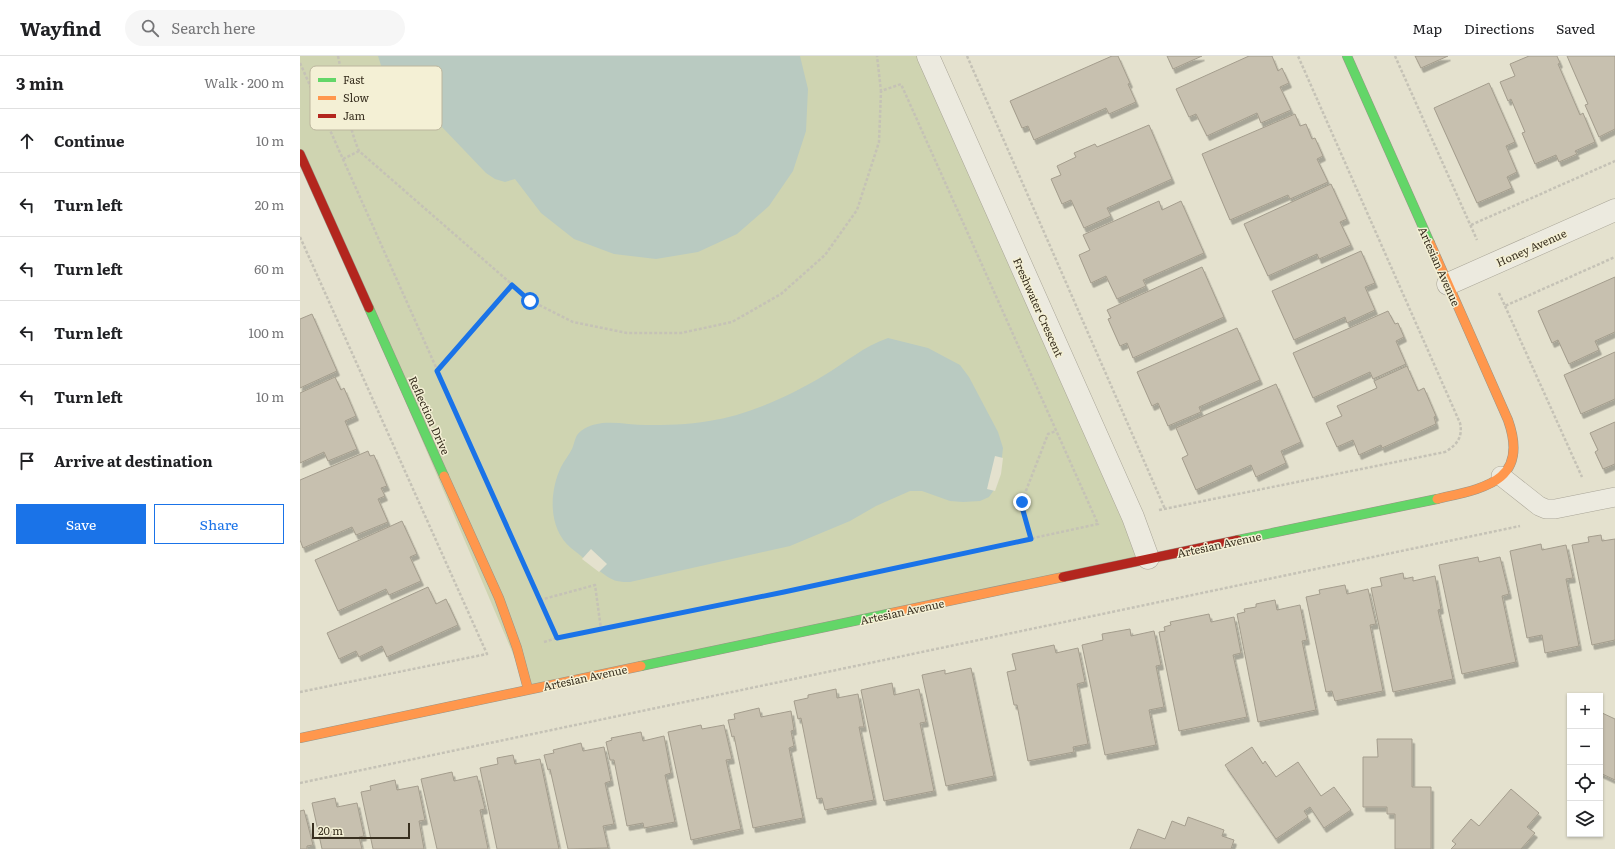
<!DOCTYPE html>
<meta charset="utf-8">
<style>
:root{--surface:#fff;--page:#f6f6f6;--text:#202124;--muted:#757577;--line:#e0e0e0;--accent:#1a73e8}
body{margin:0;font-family:Literata,serif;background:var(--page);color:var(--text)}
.controls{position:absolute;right:12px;bottom:12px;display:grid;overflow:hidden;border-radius:0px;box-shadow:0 1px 3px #0004}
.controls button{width:36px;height:36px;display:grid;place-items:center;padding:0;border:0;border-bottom:1px solid var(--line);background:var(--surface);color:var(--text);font:20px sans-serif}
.scale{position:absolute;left:12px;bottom:10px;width:98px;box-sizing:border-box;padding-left:4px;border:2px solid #382f1f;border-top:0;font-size:11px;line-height:14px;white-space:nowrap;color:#382f1f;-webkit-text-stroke:3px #f4f0d5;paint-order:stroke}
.stop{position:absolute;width:12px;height:12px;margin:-9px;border:3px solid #1a73e8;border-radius:50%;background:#fff}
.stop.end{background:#1a73e8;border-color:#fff;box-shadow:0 1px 4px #0008}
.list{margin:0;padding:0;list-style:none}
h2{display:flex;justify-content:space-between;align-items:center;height:52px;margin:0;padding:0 16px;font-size:17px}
h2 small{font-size:13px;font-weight:400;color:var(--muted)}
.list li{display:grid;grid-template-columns:26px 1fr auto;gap:12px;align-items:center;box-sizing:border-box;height:64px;padding:0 16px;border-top:1px solid var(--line)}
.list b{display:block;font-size:15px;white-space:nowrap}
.list em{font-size:13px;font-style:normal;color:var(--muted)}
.actions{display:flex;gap:8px;padding:12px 16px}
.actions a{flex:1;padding:9px 0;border:1px solid var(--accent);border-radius:0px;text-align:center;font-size:14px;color:var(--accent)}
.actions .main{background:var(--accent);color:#fff}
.icon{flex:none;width:22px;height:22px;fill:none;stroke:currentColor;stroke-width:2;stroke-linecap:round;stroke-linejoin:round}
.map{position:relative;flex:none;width:1315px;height:793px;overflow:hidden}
header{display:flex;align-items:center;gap:24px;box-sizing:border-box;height:56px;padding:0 20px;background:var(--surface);border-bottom:1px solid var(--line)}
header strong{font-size:19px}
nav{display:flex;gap:22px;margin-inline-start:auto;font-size:14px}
.search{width:280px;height:36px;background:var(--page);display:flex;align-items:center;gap:10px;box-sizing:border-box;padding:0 14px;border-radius:22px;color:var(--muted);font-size:15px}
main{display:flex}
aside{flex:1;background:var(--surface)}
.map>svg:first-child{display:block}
.green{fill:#cfd4b1}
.water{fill:#b9cac1}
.pier{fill:#e4e1ce}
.building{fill:#c7c0af;stroke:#a49d8d;filter:url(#shadow)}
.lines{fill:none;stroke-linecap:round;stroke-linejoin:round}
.lane-casing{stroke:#a9a597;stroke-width:20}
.street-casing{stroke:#a9a597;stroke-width:23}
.fast-casing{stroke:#999587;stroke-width:10}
.slow-casing{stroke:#999587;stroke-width:10}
.jam-casing{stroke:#999587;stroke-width:10}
.path{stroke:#c5c2b6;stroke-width:2.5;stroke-dasharray:3 2;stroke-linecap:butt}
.lane{stroke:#eceadf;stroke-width:19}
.street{stroke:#eceadf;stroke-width:22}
.fast{stroke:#63d668;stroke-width:9}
.slow{stroke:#ff974d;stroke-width:9}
.jam{stroke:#b3261e;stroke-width:9}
.route{stroke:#1a73e8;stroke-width:5}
.labels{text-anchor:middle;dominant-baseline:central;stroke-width:3;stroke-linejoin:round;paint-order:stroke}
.street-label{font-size:11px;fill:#382f1f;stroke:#f4f0d5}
.key{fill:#f4f0d5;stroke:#bcb69e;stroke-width:1}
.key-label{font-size:11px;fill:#382f1f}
</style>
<header>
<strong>Wayfind</strong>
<div class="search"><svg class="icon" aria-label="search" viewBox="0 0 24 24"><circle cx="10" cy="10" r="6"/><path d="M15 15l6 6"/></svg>Search here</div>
<nav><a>Map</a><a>Directions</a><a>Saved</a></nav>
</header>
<main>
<aside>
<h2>3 min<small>Walk · 200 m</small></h2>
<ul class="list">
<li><svg class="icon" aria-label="ahead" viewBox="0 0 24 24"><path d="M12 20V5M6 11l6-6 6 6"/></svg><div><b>Continue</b></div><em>10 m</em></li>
<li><svg class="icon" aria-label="left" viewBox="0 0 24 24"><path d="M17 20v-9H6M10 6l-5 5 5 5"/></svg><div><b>Turn left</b></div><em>20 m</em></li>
<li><svg class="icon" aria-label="left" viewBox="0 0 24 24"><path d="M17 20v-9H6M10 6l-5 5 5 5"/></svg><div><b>Turn left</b></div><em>60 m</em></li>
<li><svg class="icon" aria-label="left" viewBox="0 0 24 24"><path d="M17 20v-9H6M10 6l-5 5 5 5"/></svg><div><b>Turn left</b></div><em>100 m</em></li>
<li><svg class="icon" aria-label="left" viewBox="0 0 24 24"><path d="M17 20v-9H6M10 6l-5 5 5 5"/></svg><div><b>Turn left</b></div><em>10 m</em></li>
<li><svg class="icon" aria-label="arrive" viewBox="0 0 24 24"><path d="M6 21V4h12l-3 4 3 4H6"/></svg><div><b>Arrive at destination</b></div></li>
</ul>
<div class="actions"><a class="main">Save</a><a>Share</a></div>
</aside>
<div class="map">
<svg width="1315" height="793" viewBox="0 0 1315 793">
<defs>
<filter id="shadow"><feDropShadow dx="2.5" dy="4.5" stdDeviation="0" flood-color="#0004"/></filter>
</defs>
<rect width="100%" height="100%" fill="#e4e1ce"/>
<path class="green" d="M0 0H628L848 502 228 633 0 98Z"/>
<g class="water">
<path d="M78 0H500L508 33 506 75 493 115 469 150 437 178 398 196 356 203 314 198 274 183 241 157 215 123 205 126 195 123 186 117 141 70 96 38 87 28Z"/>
<path d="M588 282 628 292 660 309 669 321 698 376 703 392 700 418 696 431 689 441 680 445 663 446 650 445 622 435H610L576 450 550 465 490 490 330 526C326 526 321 526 317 525 306 523 282 500 271 492 248 473 249 436 261 411 264 405 269 399 272 393 275 386 275 379 281 375 299 361 325 369 346 369 366 369 388 369 409 365 449 359 489 340 523 320 545 307 564 290 588 282Z"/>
</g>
<g class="pier">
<path d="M695 400 703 402 701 418 695 435 687 433Z"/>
<path d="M291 493 307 508 299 516 282 503Z"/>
</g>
<g class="building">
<path d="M812 0H818L830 27 828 28 836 46 809 58 806 52 734 84 728 70 722 72 710 45Z"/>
<path d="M867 0H902L873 13Z"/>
<path d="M949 0H972L978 15 982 12 989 27 980 31 991 54 961 67 957 57 907 80 896 58 889 61 876 33Z"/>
<path d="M1115 0H1148L1121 12Z"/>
<path d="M1229 0H1257L1260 7 1258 8 1280 59 1283 57 1295 86 1275 95 1277 98 1259 106 1256 99 1235 108 1222 77 1225 76 1211 43 1208 45 1200 26 1215 20 1210 8Z"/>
<path d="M1267 0H1315V73L1299 81 1285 49 1288 48Z"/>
<path d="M1189 27 1215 86 1206 90 1217 116 1207 121 1212 132 1177 147 1134 52Z"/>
<path d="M995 58 1000 70 1006 68 1012 83 1015 82 1023 100 1017 103 1028 126 990 143 988 139 930 164 902 98Z"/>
<path d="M849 69 872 123 807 152 811 160 784 172 771 144 762 148 751 123 761 119 757 110 776 101 774 97 795 88 797 91Z"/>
<path d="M1031 128 1047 163 1040 166 1051 189 1019 203 1017 198 968 220 944 168Z"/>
<path d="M859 145 862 154 881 145 904 197 843 224 846 230 817 243 806 220 791 227 779 199 790 194 783 179Z"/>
<path d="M1061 195 1075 227 1065 231 1075 254 1047 267 1045 261 994 284 972 235Z"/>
<path d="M902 211 924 261 833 302 827 287 820 290 808 263 811 262 807 254Z"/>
<path d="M1315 221V276L1295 285 1299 294 1269 308 1258 284 1252 287 1238 255Z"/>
<path d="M1088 255 1095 268 1098 267 1104 281 1096 285 1106 308 1073 323 1070 316 1013 342 993 297Z"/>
<path d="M12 258 37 315 0 332V263Z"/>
<path d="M937 272 960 324 899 351 901 356 868 370 858 347 852 350 837 316Z"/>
<path d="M1315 296V343L1281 358 1264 319Z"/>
<path d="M1107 310 1118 335 1124 332 1136 360 1134 361 1136 368 1082 392 1081 389 1059 399 1053 384 1037 391 1026 367 1042 360 1037 350 1077 332 1074 325Z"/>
<path d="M35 321 41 334 44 332 56 360 45 365 57 393 28 405 24 396 0 407V337Z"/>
<path d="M976 328 1001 386 981 395 986 407 956 421 951 409 896 434 882 402 888 399 876 372Z"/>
<path d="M1315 366V408L1303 413 1295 396 1298 394 1290 377Z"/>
<path d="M68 395 70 400 74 399 87 430 81 432 85 440 78 443 88 466 56 479 52 471 3 492 0 484V424Z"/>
<path d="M102 465 117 498 110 501 121 525 89 539 86 533 38 555 15 504Z"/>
<path d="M1301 479 1302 485 1315 483V584L1292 589 1272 489 1289 486 1288 481Z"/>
<path d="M1241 488 1242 494 1266 489 1273 522 1266 523 1279 590 1245 597 1242 579 1227 582 1210 495Z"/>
<path d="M1178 501 1179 506 1200 501 1209 538 1202 540 1216 606 1162 618 1139 509Z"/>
<path d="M1103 517 1104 523 1113 521V525L1135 520 1141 553 1138 554 1153 623 1093 636 1071 532 1082 530 1080 522Z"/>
<path d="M1045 529 1047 538 1068 533 1076 568 1070 569 1083 635 1035 645 1032 635 1026 636 1006 541 1020 538 1019 534Z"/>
<path d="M128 531 136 548 146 543 158 569 87 601 82 590 59 601 56 595 39 603 27 577Z"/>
<path d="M975 544 977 554 1000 549 1007 584 1002 585 1016 654 958 666 937 558 945 556 944 553 956 551V548Z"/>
<path d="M909 558 911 566 934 561 941 597 933 599 947 661 879 675 859 576 865 575 864 571 871 569 870 566Z"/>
<path d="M830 573 831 580 854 575 861 609 856 610 864 651 849 654 856 689 805 699 782 589 803 584 802 578Z"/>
<path d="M754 589 756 597 778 592 785 626 777 628 788 688 773 691 774 696 728 705 717 649H714L707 616 716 614 712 598Z"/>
<path d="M671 612 694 720 646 730 622 619 645 614V618Z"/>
<path d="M592 627 594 639 619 633 626 666 620 667 634 735 584 745 561 634Z"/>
<path d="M536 633 537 642 558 638 564 671H559L574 744 525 754 522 742 517 743 501 662 498 663 494 645 508 642V639Z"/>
<path d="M459 652 461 661 491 655 494 674 491 675 494 690 489 692 503 762 453 772 434 680 432 681 428 664 435 663 434 658Z"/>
<path d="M1300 656 1315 663V724L1300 717Z"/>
<path d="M401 669 402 673 424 669 432 703 426 704 441 773 391 784 368 676Z"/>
<path d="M341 676 343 685 364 680 371 717 365 719 375 766 344 772 343 767 327 770 314 704H310L306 686 312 684 311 682Z"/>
<path d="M1077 683H1112V731H1131V793H1095V758H1087V751H1063V701H1078Z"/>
<path d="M281 687 283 695 304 691 311 725 305 727 314 768 303 770 308 792 268 793 250 713 248 714 244 699 254 697 253 694Z"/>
<path d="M952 691 963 708 965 705 976 721 998 706 1021 740 1034 731 1051 754 1024 772 1010 751 1004 755 1008 761 976 783 925 709Z"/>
<path d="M213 699 215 708 240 703 259 793H197L180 712 198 708 197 702Z"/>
<path d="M152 716 154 725 177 720 185 753 180 754 188 793H137L121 723Z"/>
<path d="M95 724 97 734 118 730 125 764 119 765 124 793H73L61 736 71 734 70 730Z"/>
<path d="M1211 733 1239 757 1227 771 1235 777 1221 793H1151L1156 788 1152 785 1171 763 1179 770Z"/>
<path d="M35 742 37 751 57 747 64 780 59 781 62 793H22L12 747Z"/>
<path d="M4 754 13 789 7 790V793H0V755Z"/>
<path d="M888 761 924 774 922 780 934 784 931 793H830L838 773 865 783 872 765 885 770Z"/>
</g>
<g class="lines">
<defs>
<path id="lane" d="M1201 420 1239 450 1246 453H1255L1315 441"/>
<g id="street">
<path d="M628 0 833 461 848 502"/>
<path d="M1148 228 1315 154"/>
</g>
<g id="fast">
<path d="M1047 0 1130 187"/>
<path d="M69 252 144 420"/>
<path d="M938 484 1137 443"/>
<path d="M341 610 592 557"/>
</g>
<g id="slow">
<path d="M1130 187 1208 364C1230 426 1184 432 1137 443"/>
<path d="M144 420 199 542 217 592 228 633"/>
<path d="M592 557 763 521"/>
<path d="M0 682 341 610"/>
</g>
<g id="jam">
<path d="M0 98 69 252"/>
<path d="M763 521 938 484"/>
</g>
</defs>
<use href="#lane" class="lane-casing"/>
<use href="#street" class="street-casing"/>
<use href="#fast" class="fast-casing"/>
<use href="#slow" class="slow-casing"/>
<use href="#jam" class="jam-casing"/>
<g class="path">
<path d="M38 0C45 32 46 65 59 95L231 245 273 266 327 277H381L432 266 481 238 525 199 557 154 579 86 581 35"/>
<path d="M667 0 865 453"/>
<path d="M1095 0 1177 184"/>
<path d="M0 7 257 582 484 536 798 468 601 28 581 35 577 0"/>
<path d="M43 103 59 95"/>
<path d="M1171 169 1315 105"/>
<path d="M0 181 187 598 0 636"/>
<path d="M1199 237 1205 250 1315 201"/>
<path d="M1205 250 1282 421"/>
<path d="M137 315 212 229"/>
<path d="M859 454 1145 396C1157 389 1163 381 1160 367L998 0"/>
<path d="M731 483 722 451V445L748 378 756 375"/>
<path d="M240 544 295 529 301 573"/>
<path d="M244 586 257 582"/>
<path d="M0 727 1220 470"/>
</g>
<use href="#lane" class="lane"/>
<use href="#street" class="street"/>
<use href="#fast" class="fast"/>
<use href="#slow" class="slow"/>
<use href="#jam" class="jam"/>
</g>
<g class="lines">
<path class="route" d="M230 245 212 229 137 315 257 582 484 536 731 483 722 451V446"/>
</g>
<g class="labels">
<g class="street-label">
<text transform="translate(1231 191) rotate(-24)">Honey Avenue</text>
<text transform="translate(1140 210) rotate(66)">Artesian Avenue</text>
<text transform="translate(739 251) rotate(66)">Freshwater Crescent</text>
<text transform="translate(130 359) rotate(66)">Reflection Drive</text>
<text transform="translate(919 488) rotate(-12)">Artesian Avenue</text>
<text transform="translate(602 555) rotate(-12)">Artesian Avenue</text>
<text transform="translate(285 621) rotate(-12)">Artesian Avenue</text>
</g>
</g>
<rect x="10" y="10" width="132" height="64" rx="6" class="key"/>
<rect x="18" y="22" width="18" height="4" fill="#63d668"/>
<rect x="18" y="40" width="18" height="4" fill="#ff974d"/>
<rect x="18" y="58" width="18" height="4" fill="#b3261e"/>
<g class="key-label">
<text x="43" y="28">Fast</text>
<text x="43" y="46">Slow</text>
<text x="43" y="64">Jam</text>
</g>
</svg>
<div class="controls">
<button>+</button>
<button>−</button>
<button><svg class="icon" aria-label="locate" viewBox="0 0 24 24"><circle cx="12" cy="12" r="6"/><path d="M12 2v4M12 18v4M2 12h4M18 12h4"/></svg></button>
<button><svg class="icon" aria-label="layers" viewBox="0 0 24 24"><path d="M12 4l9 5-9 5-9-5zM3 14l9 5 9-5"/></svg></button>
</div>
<div class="scale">20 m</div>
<div class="stop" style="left:230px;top:245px"></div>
<div class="stop end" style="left:722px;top:446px"></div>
</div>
</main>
